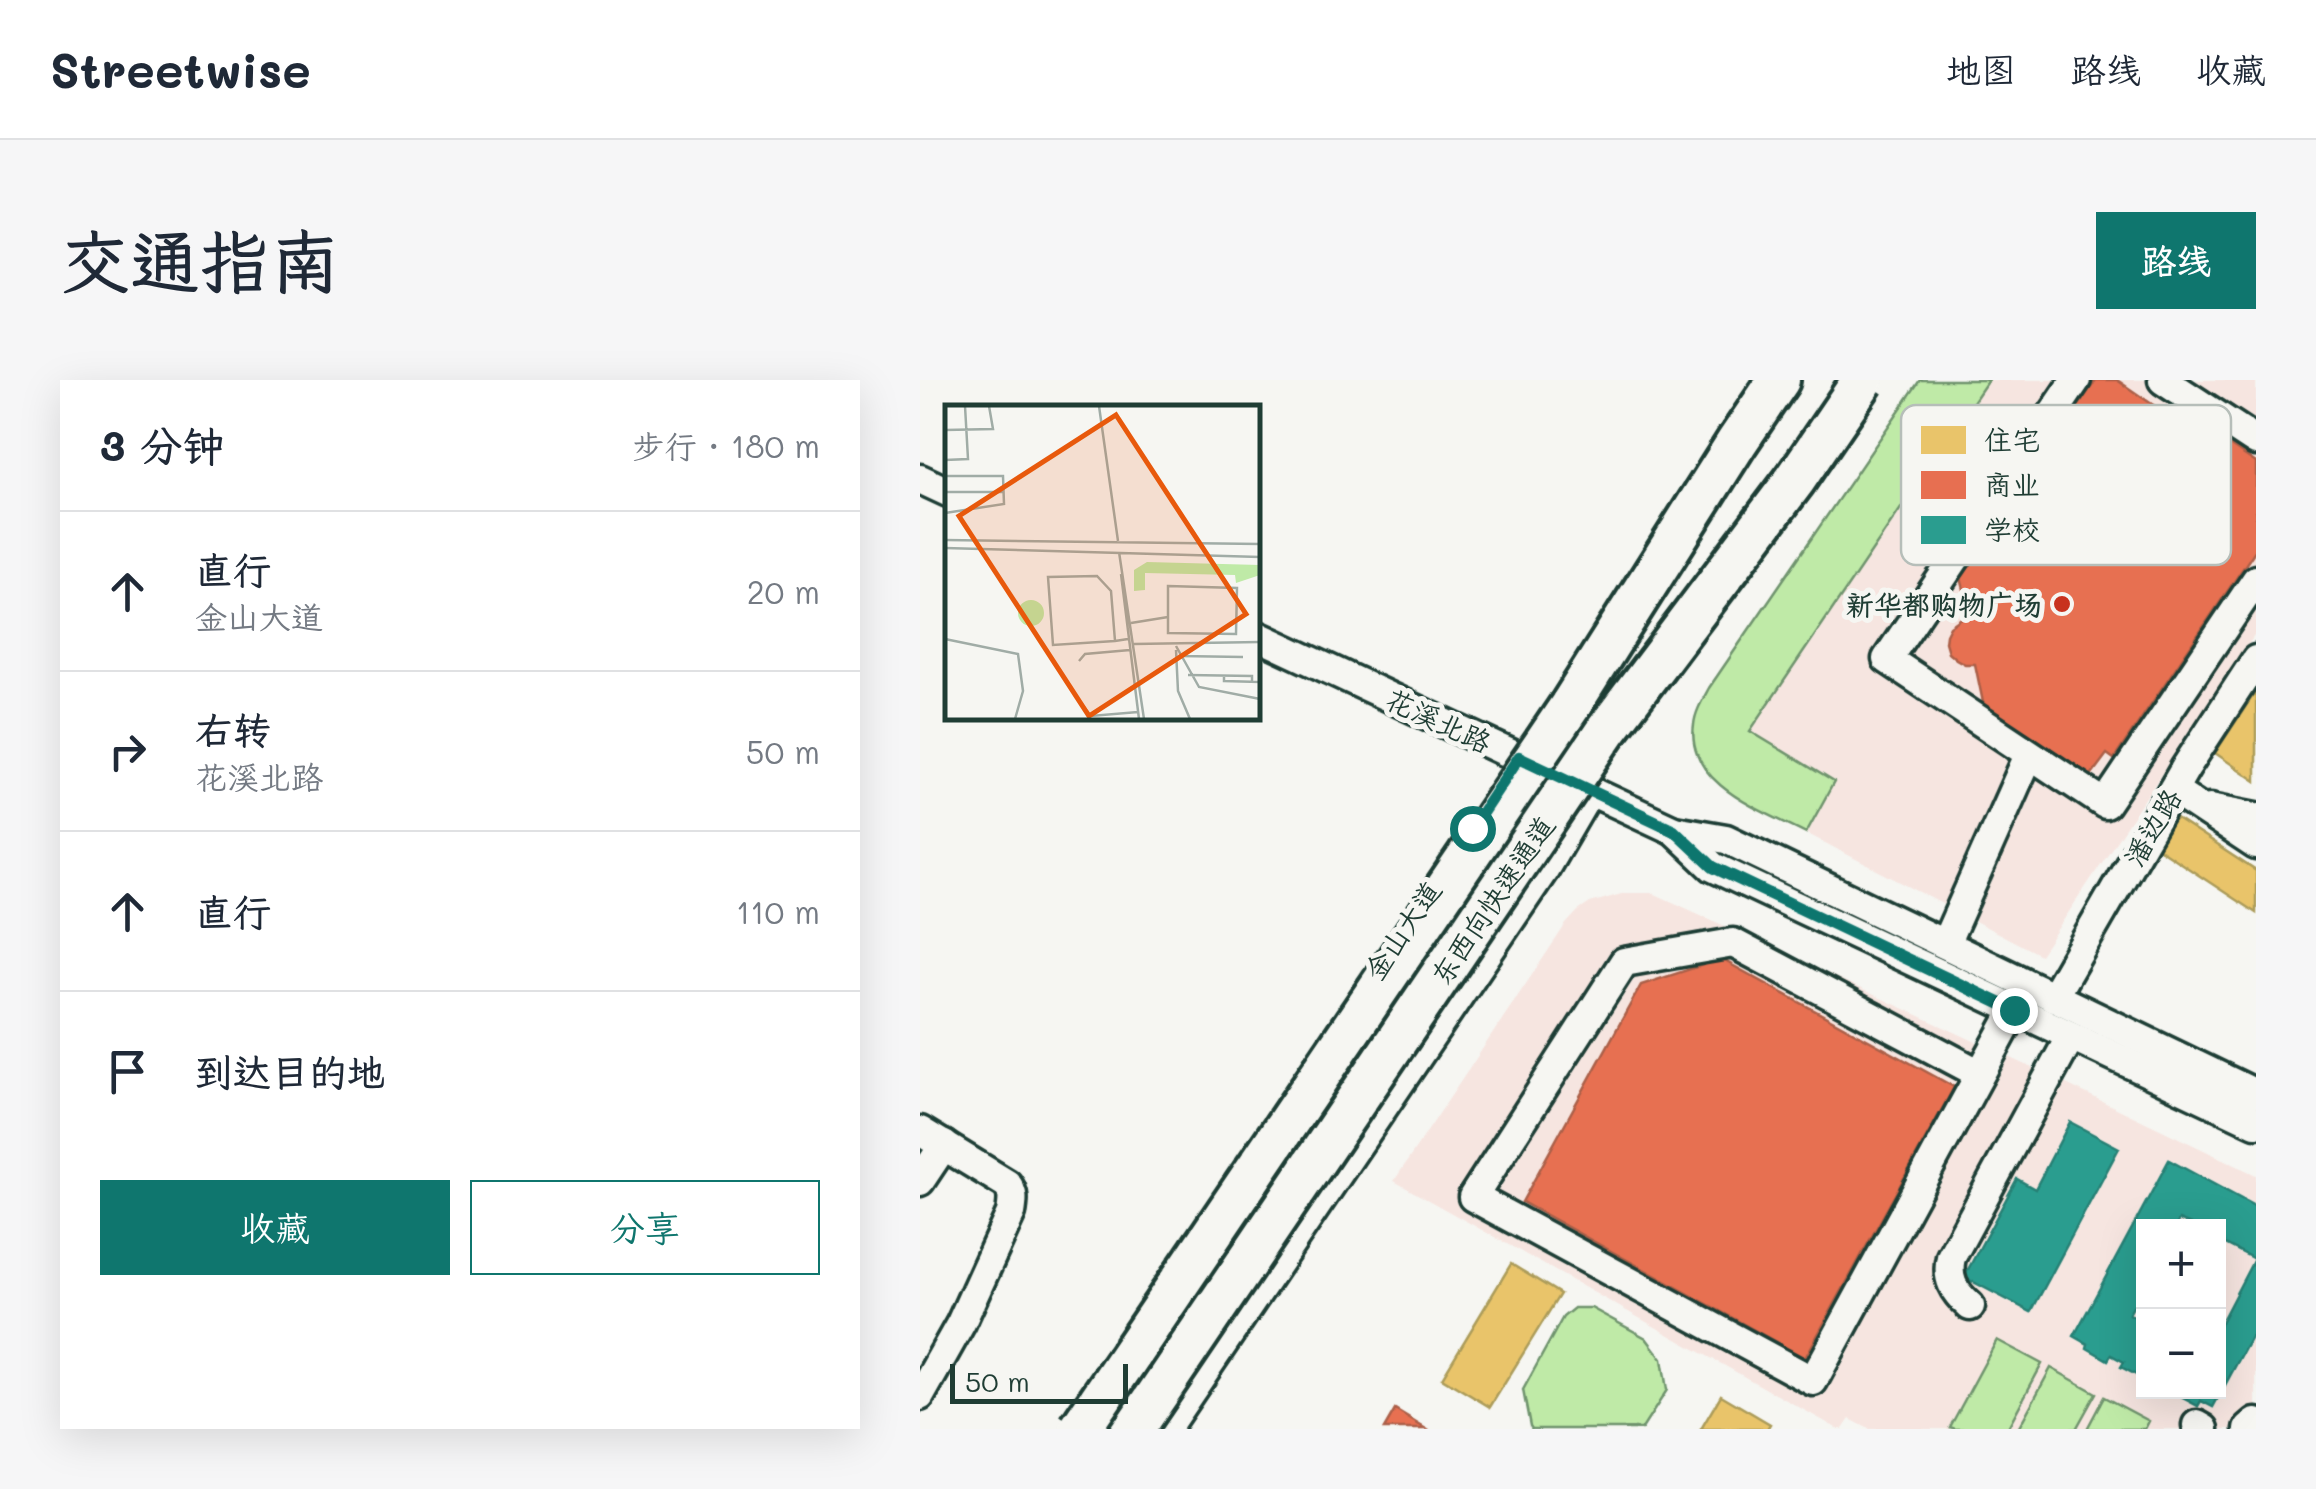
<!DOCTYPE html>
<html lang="zh">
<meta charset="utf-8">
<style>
:root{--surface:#fff;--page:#f6f6f7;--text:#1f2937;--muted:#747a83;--line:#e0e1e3;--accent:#0f766e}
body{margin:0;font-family:Mali,"LXGW WenKai TC",sans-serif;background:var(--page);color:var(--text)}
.controls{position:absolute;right:30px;bottom:30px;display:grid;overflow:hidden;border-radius:0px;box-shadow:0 10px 40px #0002}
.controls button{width:90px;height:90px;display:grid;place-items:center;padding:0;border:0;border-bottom:2px solid var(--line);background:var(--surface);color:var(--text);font:50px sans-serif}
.scale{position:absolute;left:30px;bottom:25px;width:178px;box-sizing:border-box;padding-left:10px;border:5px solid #1f3d34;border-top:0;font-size:28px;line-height:35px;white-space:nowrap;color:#1f3d34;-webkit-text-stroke:8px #f6f6f2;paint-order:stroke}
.stop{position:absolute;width:30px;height:30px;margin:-22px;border:8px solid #0f766e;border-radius:50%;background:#fff}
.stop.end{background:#0f766e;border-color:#fff;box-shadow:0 2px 10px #0008}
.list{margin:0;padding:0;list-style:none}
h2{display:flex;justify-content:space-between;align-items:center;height:130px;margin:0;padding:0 40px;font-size:42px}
h2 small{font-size:32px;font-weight:400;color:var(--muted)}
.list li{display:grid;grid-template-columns:65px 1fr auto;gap:30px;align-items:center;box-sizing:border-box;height:160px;padding:0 40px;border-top:2px solid var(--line)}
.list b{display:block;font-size:38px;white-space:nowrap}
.list p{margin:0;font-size:32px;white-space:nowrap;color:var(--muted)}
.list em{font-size:32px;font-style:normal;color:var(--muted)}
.actions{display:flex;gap:20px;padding:30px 40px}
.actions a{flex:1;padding:22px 0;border:2px solid var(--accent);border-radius:0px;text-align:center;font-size:35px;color:var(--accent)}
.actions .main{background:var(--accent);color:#fff}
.icon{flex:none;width:55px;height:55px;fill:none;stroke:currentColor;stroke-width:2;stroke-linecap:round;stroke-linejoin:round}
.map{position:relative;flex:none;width:1336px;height:1049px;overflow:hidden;border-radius:0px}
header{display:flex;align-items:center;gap:60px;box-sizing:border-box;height:140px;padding:0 50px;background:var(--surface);border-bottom:2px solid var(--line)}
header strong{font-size:48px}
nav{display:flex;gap:55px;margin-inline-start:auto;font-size:35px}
.intro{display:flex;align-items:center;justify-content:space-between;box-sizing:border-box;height:240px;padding:0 60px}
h1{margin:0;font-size:70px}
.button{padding:25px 45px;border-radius:0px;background:var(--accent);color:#fff;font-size:35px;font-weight:700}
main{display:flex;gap:60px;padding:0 60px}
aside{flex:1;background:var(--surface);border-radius:0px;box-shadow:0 10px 40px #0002}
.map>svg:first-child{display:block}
.built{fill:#f6e5e0;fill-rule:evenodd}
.green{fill:#bfeaa7;stroke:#6f946e;stroke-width:2.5}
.homes{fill:#e9c46a;stroke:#ac9c5a;stroke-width:2.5}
.shops{fill:#e76f51;stroke:#ab6048;stroke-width:2.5}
.schools{fill:#2a9d8f;stroke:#278074;stroke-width:2.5}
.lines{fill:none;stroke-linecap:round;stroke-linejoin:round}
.minor-casing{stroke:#1f3d34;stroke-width:35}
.major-casing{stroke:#1f3d34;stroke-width:42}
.highway-casing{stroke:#1f3d34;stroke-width:48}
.minor{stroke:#f6f6f2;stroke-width:28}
.major{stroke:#f6f6f2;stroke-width:35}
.highway{stroke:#f6f6f2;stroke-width:40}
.highway-bridge-casing{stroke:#1f3d34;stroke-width:48;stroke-linecap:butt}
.highway-bridge{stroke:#f6f6f2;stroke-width:40}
.route{stroke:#0f766e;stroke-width:12}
.poi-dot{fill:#c8321e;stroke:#f6f6f2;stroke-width:4}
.labels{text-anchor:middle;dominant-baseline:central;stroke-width:10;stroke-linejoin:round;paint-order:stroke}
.poi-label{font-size:28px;font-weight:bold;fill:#1f3d34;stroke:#f6f6f2;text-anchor:end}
.street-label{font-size:28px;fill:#1f3d34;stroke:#f6f6f2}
.inset-road{fill:none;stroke:#a0aca6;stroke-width:2.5}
.view{fill:#e8590c;fill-opacity:0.15;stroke:#e8590c;stroke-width:5}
.inset-edge{fill:none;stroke:#1f3d34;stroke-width:5}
.key{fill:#f6f6f2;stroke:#b6beb9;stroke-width:2.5}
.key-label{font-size:28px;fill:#1f3d34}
</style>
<header>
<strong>Streetwise</strong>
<nav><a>地图</a><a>路线</a><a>收藏</a></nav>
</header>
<div class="intro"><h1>交通指南</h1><a class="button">路线</a></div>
<main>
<aside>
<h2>3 分钟<small>步行 · 180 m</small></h2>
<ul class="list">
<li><svg class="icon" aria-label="ahead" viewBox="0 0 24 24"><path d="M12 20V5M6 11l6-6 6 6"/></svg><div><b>直行</b><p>金山大道</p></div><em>20 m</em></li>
<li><svg class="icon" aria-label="right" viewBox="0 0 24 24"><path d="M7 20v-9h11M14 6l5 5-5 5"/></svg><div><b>右转</b><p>花溪北路</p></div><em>50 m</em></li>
<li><svg class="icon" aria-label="ahead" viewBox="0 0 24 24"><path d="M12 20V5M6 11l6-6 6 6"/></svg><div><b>直行</b></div><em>110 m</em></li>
<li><svg class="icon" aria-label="arrive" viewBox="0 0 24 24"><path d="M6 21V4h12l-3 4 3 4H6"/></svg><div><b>到达目的地</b></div></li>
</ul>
<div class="actions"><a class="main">收藏</a><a>分享</a></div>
</aside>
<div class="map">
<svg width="1336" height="1049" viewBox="0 0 1336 1049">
<rect width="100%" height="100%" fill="#f6f6f2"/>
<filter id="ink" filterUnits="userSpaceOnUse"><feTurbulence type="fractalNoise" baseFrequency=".01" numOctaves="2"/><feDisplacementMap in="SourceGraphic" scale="20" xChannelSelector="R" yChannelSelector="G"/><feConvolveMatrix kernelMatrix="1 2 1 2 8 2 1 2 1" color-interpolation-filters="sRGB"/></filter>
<g filter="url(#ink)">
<g class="built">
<path d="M1068 0H1336V253L1120 575 886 453 913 402 830 351Z"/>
<path d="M705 513H733L1117 690 1336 795V1049H949L930 1039 923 1049H918L474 801 646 544 658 531 670 523ZM1224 846H1298V1012H1224Z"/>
</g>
<g class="green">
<path d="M1000 0H1068L830 351 914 402 886 453C844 431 765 405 774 345 775 332 783 319 789 308Z"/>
<path d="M654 928H671L726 958 742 979 747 1010 722 1049H612L610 1046 603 1010 643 937Z"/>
<path d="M1077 960 1122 984 1087 1049H1035L1030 1047Z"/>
<path d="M1131 988 1176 1013 1156 1049H1098Z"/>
<path d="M1184 1017 1229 1041 1225 1049H1167Z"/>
</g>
<g class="homes">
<path d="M1336 311V401L1295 373Z"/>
<path d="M1252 436 1336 491V533L1233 465Z"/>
<path d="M591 884 640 914 570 1027 522 998Z"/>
<path d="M801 1015 850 1044 847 1049H781Z"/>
</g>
<g class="shops">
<path d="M1176 0H1197L1258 42 1263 34 1336 83V169L1194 379 1187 374 1169 398 1064 327 1055 284H1045L1036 279 1028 272 1025 262 1026 254 1030 246 1050 232 1041 198Z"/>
<path d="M801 579 1034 707 885 978 602 822 721 605Z"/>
<path d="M475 1030 506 1049H464Z"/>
</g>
<g class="schools">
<path d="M1150 742 1199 768 1111 932 1044 897 1097 799 1115 809Z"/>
<path d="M1249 780 1336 827V948L1293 1027 1281 1021 1278 1026 1261 1017 1264 1013 1261 1012H1298V948L1334 879 1298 860V846H1273L1259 840 1256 846H1224V907L1209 934 1224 941V999L1201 987 1204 982 1191 975 1188 980 1167 968 1168 964 1154 956Z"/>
</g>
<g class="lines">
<defs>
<g id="minor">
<path d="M1156 0 967 279 1185 424 1336 200"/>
<path d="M1243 0 1336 61"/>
<path d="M0 99 28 112"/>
<path d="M338 256 754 450 806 459 1336 714"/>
<path d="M1253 410 1336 465"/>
<path d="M1290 428 1336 437"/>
<path d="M754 450 793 487 1336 743"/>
<path d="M1025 564 1109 375"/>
<path d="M1133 617 1266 387 1336 280"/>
<path d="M1060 694 813 563 704 582 553 817 893 1001 1095 630"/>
<path d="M0 751 87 804C94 813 93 821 91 833L41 943 0 1016"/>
<path d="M0 801 24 765"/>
<path d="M1050 926C1034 912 1026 899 1031 877L1151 656"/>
<path d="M1277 1045 1284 1049"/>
<path d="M1329 1049 1336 1043"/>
</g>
<path id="major" d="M241 1049 621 488 667 409"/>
<path id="highway" d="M650 326 817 62 859 0"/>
</defs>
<use href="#minor" class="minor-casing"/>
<use href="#major" class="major-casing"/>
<use href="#highway" class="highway-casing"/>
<use href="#minor" class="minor"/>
<use href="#major" class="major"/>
<use href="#highway" class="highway"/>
<defs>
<g id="highway-bridge">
<path d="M160 1049 650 326"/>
<path d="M214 1049 686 351 875 100 943 0"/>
</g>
</defs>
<use href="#highway-bridge" class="highway-bridge-casing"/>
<use href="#highway-bridge" class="highway-bridge"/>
</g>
</g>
<g class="lines" filter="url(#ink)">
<path class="route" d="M552 448 599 377 754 450 793 487 1094 630"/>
</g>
<circle class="poi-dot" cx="1142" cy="224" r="10"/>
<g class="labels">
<g class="poi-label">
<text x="1122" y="224">新华都购物广场</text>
</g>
<g class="street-label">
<text transform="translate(519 340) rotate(25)">花溪北路</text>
<text transform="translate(1232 447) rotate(-60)">潘边路</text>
<text transform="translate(572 520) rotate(-56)">东西向快速通道</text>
<text transform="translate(482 550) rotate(-56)">金山大道</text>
</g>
</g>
<g transform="translate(25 25)">
<rect width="315" height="315" fill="#f6f6f2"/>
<path d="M202 157 315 160V170L291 178 290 170 200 168V185L189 186V165ZM73 208a13 13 0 1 1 26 0a13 13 0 1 1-26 0Z" fill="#bfeaa7"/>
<path class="inset-road" d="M154 1 173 136M0 25 48 24 44 1M0 55 23 54 20 1M0 71H58L59 99 0 108M0 87H59M0 135 315 139M0 143 315 152M174 147 199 314M176 169 194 314M223 181 292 183 291 229 223 228ZM315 196V230M186 218 223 212M0 234 73 249 78 286 70 314M170 236 166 186 152 171 103 172 108 240 170 236 183 234M189 239 315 237M231 241 254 282 315 294M231 245 233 286 245 314M235 251 298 252M134 256 140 249 185 245M243 270 307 271V277M279 271V276L315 277M139 302 146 311 193 307"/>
<path class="view" d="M171 10 301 209 144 311 14 111Z"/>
<rect width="315" height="315" class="inset-edge"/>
</g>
<rect x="981" y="25" width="330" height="160" rx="15" class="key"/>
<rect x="1001" y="46" width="45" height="28" fill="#e9c46a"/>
<rect x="1001" y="91" width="45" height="28" fill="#e76f51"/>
<rect x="1001" y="136" width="45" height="28" fill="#2a9d8f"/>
<g class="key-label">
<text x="1064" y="70">住宅</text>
<text x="1064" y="115">商业</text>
<text x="1064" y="160">学校</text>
</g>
</svg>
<div class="controls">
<button>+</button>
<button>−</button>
</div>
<div class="scale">50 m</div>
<div class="stop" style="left:552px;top:448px"></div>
<div class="stop end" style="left:1094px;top:630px"></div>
</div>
</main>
